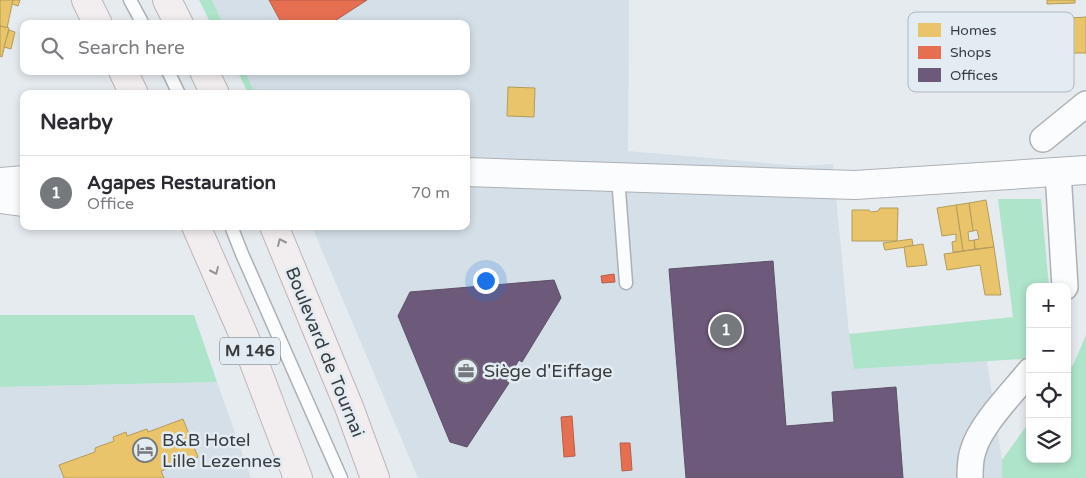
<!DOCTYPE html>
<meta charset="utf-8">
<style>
:root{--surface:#fff;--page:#f2f2f3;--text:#2b2b33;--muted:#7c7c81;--line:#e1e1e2;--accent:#75797d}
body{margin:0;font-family:"Varela Round",sans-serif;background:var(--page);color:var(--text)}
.controls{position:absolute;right:15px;bottom:15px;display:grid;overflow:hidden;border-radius:10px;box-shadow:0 2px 8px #0003}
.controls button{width:45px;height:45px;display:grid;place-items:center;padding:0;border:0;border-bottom:1px solid var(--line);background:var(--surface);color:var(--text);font:25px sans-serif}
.you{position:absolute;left:485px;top:280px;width:18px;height:18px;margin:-12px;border:4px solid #fff;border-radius:50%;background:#1a73e8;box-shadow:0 0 0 8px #1a73e833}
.badge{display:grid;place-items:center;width:32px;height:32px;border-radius:50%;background:var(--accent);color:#fff;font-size:16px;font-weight:700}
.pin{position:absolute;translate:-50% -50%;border:2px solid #fff;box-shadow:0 1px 5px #0006}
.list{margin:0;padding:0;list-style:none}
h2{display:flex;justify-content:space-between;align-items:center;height:65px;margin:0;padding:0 20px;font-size:21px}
h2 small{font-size:16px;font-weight:400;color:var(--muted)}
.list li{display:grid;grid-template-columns:32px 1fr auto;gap:15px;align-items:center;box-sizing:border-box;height:75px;padding:0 20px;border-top:1px solid var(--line)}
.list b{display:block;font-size:19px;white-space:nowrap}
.list p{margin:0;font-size:16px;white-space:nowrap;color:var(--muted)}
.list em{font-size:16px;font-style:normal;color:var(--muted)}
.icon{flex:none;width:28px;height:28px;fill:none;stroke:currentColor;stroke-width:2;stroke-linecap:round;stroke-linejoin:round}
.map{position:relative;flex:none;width:1086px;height:478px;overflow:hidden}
.search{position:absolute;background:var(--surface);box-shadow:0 2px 8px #0003;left:20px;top:20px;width:450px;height:55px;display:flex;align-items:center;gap:12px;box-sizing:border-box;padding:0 18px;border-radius:10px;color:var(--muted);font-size:19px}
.panel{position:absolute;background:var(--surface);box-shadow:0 2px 8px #0003;left:20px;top:90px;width:450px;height:140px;border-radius:10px}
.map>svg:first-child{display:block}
.built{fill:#d4dfe7}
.green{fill:#aee4ca}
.homes{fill:#e9c46a;stroke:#b49b5d}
.shops{fill:#e76f51;stroke:#b2604c}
.offices{fill:#6d597a;stroke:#5d5068}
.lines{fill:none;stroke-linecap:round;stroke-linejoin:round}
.service-casing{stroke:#adb1b5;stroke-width:15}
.minor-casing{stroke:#adb1b5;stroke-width:28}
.tertiary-casing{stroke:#adb1b5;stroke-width:30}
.primary-casing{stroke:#bdb6ba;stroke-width:30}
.service{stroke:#fbfcfd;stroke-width:12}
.minor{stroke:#fbfcfd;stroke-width:25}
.tertiary{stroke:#fbfcfd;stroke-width:28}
.primary{stroke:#f2edee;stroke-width:28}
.oneway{stroke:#959496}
.labels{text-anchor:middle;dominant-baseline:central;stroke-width:5;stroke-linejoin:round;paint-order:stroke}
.shield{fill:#e3ecf3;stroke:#6b7175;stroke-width:1}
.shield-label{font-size:16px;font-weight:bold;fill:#383c3f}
.street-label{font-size:18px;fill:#383c3f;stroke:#e3ecf3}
.poi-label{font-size:18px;fill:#383c3f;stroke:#e3ecf3;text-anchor:start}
.key{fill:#e3ecf3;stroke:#b0b7bd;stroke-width:1}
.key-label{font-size:14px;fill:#383c3f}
</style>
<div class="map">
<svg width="1086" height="478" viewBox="0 0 1086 478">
<rect width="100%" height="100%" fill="#e6ebf0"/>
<g class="built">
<path d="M212 0H629L628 151 800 166 833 164 849 334 854 369 987 361 1002 460V478H418L313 229V226H466V94H255L245 71H466V24H223Z"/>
<path d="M217 382 251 478H0V387Z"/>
</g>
<g class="green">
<path d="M199 0H212L223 24H211Z"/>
<path d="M237 71H245L255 94H249Z"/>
<path d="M998 199H1041L1049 287H1030V349L1024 359 854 369 849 334 1013 317Z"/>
<path d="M0 315H194L217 382 0 387Z"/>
<path d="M1086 335V478H1002V460L1030 421V459H1067V372L1074 363Z"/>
</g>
<g class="homes">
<path d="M0 0H13L7 28 0 26Z"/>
<path d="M13 0H20L18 6 12 4Z"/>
<path d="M1047 0H1075V3L1047 4Z"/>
<path d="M1065 16H1070V18L1086 17V53H1066Z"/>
<path d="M0 26 9 28 2 57 0 56Z"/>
<path d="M9 30 15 32 11 49 4 47Z"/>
<path d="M508 87 535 88 534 117 507 116Z"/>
<path d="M986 200 994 247 975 249 974 240 979 239 977 230 973 231 969 203Z"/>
<path d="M969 203 973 231 968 232 969 241 974 240 975 249 963 251 956 205Z"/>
<path d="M956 205 963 251 953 252 952 242 956 241V234L942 236 937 208Z"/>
<path d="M880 208H898L897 241H852V210H869L871 212 878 211Z"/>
<path d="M912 239 913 246 885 250 883 243Z"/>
<path d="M923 244 927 265 907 267 904 247Z"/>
<path d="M994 247 1001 295H985L980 265 947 270 944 254Z"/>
<path d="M183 419 198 457 161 471 164 478H64L59 465 95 452V448L114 441 113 437 126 432 127 436 147 429 148 432Z"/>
</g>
<g class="shops">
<path d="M269 0H367L330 24H282Z"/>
<path d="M614 274 615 282 602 283 601 276Z"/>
<path d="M572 416 575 456 564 457 561 417Z"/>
<path d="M620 443H630L632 470 622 471Z"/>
</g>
<g class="offices">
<path d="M773 261 786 426 834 422 832 392 896 387 903 478H686L669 269Z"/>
<path d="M554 280 561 298 522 362 519 360 506 381 509 383 467 447 450 442 398 316 410 292Z"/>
</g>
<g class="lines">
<defs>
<g id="service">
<path d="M130 0 143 24"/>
<path d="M168 71 179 94"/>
<path d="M618 177 626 283"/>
<path d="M231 226 242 254 341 478"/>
</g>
<g id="minor">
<path d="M1043 139 1086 104"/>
<path d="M1058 172 1065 287"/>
<path d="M970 478C970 469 970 459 973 451 980 425 1013 392 1030 371"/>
</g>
<g id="tertiary">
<path d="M466 172 855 185 1086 170"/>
<path d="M0 182 24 180"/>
<path d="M0 199 24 202"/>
</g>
<g id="primary">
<path d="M86 0 98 24"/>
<path d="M167 0 179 24"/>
<path d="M123 71 134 94"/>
<path d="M204 71 215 94"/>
<path d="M196 226 244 336 298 478"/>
<path d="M274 226 349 407 375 478"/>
</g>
</defs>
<use href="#service" class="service-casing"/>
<use href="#minor" class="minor-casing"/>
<use href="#tertiary" class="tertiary-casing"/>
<use href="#primary" class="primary-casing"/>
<use href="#service" class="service"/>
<use href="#minor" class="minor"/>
<use href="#tertiary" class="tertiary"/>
<use href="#primary" class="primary"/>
</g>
<defs><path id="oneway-chevron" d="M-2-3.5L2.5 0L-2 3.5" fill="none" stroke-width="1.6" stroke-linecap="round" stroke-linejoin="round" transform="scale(1.25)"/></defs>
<g class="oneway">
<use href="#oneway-chevron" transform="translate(281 242) rotate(-114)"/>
<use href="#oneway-chevron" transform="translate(215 271) rotate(66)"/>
</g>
<defs>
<symbol id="office-ring" viewBox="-11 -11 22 22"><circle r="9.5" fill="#e3ecf3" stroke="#75797d" stroke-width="1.5"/><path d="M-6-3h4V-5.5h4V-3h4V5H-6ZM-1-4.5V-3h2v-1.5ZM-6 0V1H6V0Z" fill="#75797d"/></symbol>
<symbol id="hotel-ring" viewBox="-11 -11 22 22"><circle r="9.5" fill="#e3ecf3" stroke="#75797d" stroke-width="1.5"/><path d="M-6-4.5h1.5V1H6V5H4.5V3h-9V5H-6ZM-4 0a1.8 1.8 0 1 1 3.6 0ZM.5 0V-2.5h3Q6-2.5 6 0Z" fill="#75797d"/></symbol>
</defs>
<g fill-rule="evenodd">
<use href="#office-ring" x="452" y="357" width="28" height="28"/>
<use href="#hotel-ring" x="131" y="436" width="28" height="28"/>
</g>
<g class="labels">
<rect class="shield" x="220" y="337.5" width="60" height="27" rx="4"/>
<g class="shield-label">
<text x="250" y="351">M 146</text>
</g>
<g class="street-label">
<text transform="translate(325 352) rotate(68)">Boulevard de Tournai</text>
</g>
<g class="poi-label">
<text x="484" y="371">Siège d'Eiffage</text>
<text x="162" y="440">B&amp;B Hotel<tspan x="162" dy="21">Lille Lezennes</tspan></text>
</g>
</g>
<rect x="908" y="12" width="166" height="80" rx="8" class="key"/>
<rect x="918" y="23" width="23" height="14" fill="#e9c46a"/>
<rect x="918" y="46" width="23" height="13" fill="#e76f51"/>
<rect x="918" y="68" width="23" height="14" fill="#6d597a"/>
<g class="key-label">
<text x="950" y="35">Homes</text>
<text x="950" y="57">Shops</text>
<text x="950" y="80">Offices</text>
</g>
</svg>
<div class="controls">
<button>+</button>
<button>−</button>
<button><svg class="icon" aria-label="locate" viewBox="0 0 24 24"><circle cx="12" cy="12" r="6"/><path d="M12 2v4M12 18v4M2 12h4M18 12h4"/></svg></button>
<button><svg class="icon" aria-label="layers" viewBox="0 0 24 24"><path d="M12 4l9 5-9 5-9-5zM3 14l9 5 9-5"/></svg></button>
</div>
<div class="you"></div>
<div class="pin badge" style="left:726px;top:330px">1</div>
<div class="search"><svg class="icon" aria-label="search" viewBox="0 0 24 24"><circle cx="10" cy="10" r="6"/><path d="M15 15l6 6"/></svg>Search here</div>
<section class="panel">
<h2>Nearby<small></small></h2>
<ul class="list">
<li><span class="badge">1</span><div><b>Agapes Restauration</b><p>Office</p></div><em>70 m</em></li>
</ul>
</section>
</div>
